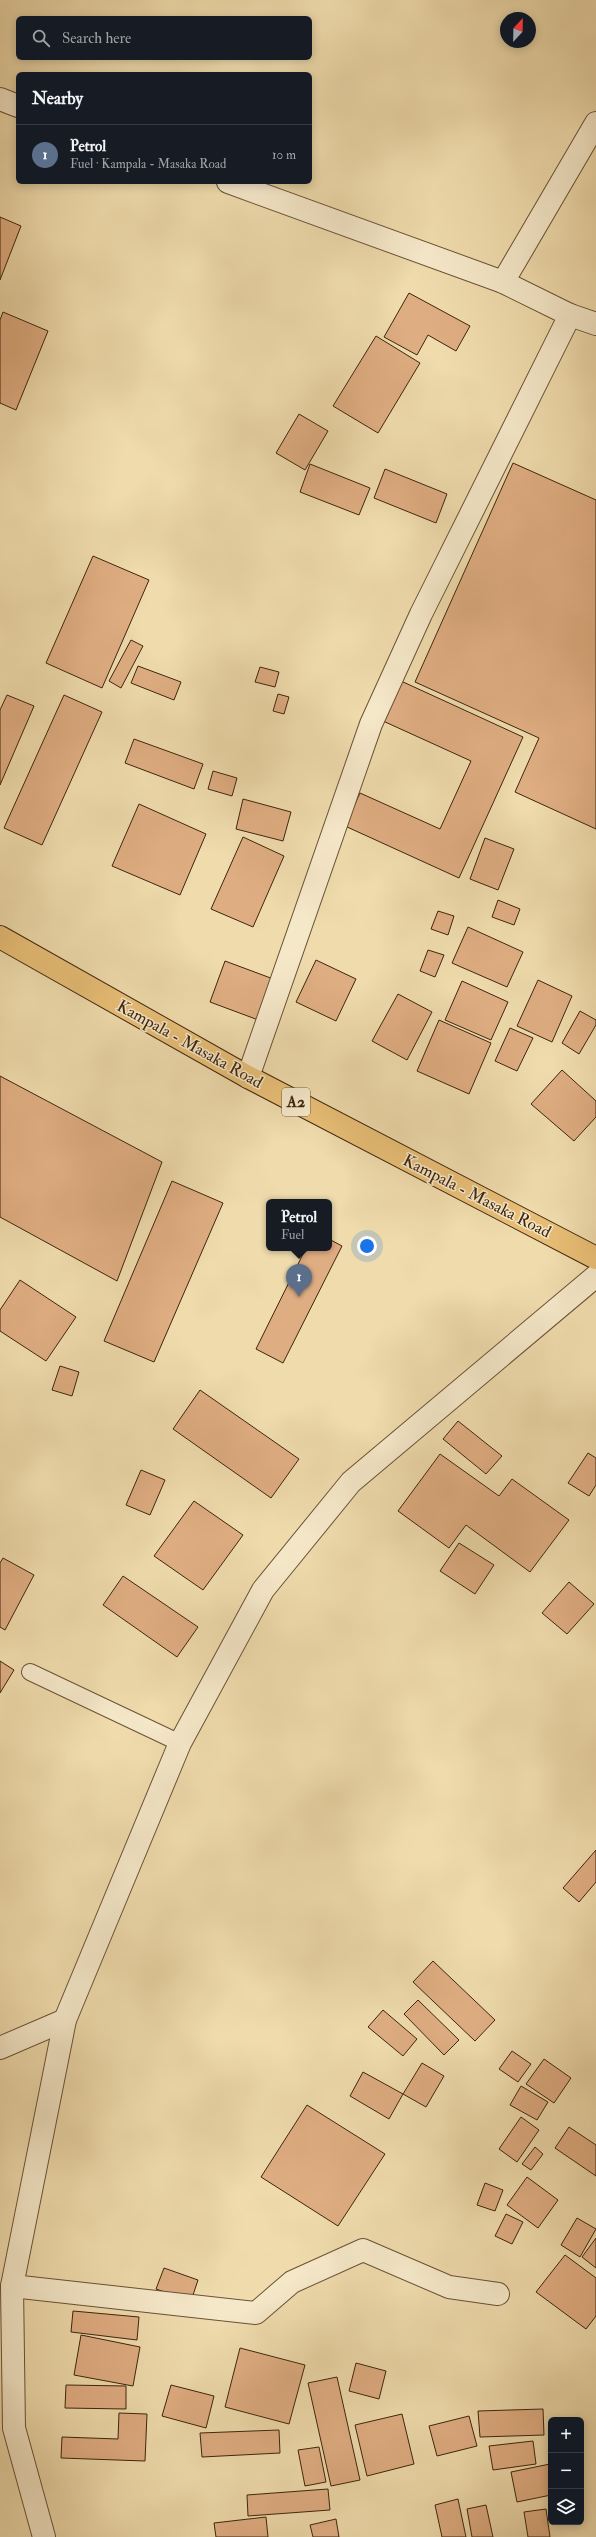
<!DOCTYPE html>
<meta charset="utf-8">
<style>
:root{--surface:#171b24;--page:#20242c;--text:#f1f3f6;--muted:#9ea1a6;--line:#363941;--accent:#c59692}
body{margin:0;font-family:"IM FELL Double Pica",serif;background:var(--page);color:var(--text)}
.controls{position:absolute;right:12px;bottom:12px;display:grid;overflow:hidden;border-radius:6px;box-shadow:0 2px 10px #0003}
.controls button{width:36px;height:36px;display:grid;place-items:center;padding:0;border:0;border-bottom:1px solid var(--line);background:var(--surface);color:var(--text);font:20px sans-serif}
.compass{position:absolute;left:500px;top:12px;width:36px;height:36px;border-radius:50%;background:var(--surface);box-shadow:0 2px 10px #0003;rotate:22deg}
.you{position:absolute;left:367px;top:1246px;width:14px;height:14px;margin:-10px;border:3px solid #fff;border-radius:50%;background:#1a73e8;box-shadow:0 0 0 6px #1a73e833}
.badge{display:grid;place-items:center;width:26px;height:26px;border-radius:50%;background:var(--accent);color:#fff;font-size:13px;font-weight:700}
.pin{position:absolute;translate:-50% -33px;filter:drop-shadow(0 1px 2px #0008)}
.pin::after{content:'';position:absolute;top:21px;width:14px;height:12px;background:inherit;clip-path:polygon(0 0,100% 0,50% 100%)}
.popup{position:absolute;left:266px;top:1199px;width:66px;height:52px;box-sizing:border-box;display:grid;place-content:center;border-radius:6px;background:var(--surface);filter:drop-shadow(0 1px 3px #0005);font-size:13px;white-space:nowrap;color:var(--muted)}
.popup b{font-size:15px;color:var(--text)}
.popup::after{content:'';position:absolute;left:50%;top:100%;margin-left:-8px;border:8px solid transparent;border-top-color:var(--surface)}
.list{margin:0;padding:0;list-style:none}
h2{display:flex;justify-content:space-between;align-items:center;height:52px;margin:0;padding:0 16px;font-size:17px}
h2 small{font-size:13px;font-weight:400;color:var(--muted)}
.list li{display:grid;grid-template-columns:26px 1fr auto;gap:12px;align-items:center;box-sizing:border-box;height:60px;padding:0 16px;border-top:1px solid var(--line)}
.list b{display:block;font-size:15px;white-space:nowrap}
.list p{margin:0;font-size:13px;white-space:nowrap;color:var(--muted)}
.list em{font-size:13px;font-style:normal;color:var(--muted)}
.icon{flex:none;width:22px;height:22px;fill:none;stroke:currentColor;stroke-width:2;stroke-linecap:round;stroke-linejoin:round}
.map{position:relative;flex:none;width:596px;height:2537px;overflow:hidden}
.search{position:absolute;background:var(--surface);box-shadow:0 2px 10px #0003;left:16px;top:16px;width:296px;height:44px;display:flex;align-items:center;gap:10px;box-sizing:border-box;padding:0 14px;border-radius:6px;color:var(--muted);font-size:15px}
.panel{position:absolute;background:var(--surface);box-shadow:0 2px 10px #0003;left:16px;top:72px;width:296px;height:112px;border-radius:6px}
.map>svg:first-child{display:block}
.building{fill:#dfad82;stroke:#3e250e}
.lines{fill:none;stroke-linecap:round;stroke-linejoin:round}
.service-casing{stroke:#6a5236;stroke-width:18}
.minor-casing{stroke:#6a5236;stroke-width:24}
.primary-casing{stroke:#3e250e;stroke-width:24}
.service{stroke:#f5e8c9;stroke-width:16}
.minor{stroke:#f5e8c9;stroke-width:22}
.primary{stroke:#e8be76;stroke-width:22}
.labels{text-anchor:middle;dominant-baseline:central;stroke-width:3;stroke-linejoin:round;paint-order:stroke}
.shield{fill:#f5e8c9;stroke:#756046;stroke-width:1}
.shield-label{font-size:16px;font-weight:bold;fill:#3e250e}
.street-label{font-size:17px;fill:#3e250e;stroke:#f5e8c9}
</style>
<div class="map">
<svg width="596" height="2537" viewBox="0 0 596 2537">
<rect width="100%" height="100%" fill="#efdbac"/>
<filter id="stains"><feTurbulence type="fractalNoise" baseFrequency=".005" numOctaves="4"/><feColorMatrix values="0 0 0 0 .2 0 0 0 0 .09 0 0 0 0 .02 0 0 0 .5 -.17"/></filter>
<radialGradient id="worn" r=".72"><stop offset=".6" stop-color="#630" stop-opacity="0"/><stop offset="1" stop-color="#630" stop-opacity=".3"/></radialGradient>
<g class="building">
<path d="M0 217 21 226 0 280Z"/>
<path d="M409 293 470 326 456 351 428 335 417 355 384 337Z"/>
<path d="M3 312 48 331 16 410 0 403V320Z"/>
<path d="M376 336 420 363 378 433 333 406Z"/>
<path d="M299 414 328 431 305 470 276 453Z"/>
<path d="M513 463 596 500V829L515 792 539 738 415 682Z"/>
<path d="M310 464 370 488 359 515 300 492Z"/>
<path d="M385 469 447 494 436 523 374 498Z"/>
<path d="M93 556 149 580 102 688 46 663Z"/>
<path d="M131 640 143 646 121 688 109 681Z"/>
<path d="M138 666 181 682 174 700 131 683Z"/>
<path d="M260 667 279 672 275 687 255 682Z"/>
<path d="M401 681 523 737 459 878 345 826 360 793 440 829 471 761 383 721Z"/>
<path d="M278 694 289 697 284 714 273 711Z"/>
<path d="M7 695 34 706 0 785V710Z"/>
<path d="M64 695 102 712 42 845 4 828Z"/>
<path d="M134 739 203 764 194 789 125 763Z"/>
<path d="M213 771 237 778 232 796 208 789Z"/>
<path d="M243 799 291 812 283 841 236 829Z"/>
<path d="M139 804 206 834 180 895 112 866Z"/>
<path d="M243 837 284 856 253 927 211 909Z"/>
<path d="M485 838 514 849 498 890 470 879Z"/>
<path d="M498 900 520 909 514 925 492 917Z"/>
<path d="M438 911 454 916 448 935 431 929Z"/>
<path d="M468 927 523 952 507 987 452 963Z"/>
<path d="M428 950 444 955 435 977 420 971Z"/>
<path d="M316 960 356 979 336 1021 296 1002Z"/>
<path d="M225 961 276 980 261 1021 210 1002Z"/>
<path d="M538 980 572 996 552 1042 517 1026Z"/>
<path d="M462 981 508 1002 491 1040 445 1020Z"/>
<path d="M398 994 432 1012 407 1060 372 1041Z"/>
<path d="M580 1011 596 1020V1025L579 1054 562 1043Z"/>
<path d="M439 1020 491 1043 469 1094 417 1071Z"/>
<path d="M510 1028 533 1038 517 1071 495 1061Z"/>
<path d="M562 1070 596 1101V1117L574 1141 531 1104Z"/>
<path d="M0 1076 162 1162 117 1281 0 1217Z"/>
<path d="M172 1181 223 1203 154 1362 104 1341Z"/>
<path d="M329 1239 342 1246 283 1363 256 1349 306 1248H329Z"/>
<path d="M20 1280 76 1317 46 1361 0 1331V1310Z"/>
<path d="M60 1366 79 1372 72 1396 52 1390Z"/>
<path d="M200 1390 299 1459 271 1498 173 1429Z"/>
<path d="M458 1421 502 1456 486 1474 443 1439Z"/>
<path d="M588 1453 596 1458V1485L589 1496 568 1483Z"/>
<path d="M440 1454 499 1496 512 1479 569 1520 530 1572 466 1525 449 1548 398 1511Z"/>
<path d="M141 1470 165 1480 150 1515 126 1505Z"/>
<path d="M194 1501 243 1535 203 1590 154 1556Z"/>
<path d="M459 1543 494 1565 475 1594 440 1571Z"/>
<path d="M3 1558 34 1575 5 1630 0 1627V1563Z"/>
<path d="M123 1576 198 1627 177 1657 103 1605Z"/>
<path d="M569 1582 594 1604 567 1634 542 1613Z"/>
<path d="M0 1661 14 1670 0 1693Z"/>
<path d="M596 1850V1882L579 1902 563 1888Z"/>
<path d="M433 1961 495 2020 475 2041 413 1982Z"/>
<path d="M418 2000 459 2040 444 2055 404 2014Z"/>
<path d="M383 2010 417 2039 403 2056 368 2027Z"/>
<path d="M512 2051 531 2064 518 2082 499 2069Z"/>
<path d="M544 2059 571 2078 554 2103 526 2084Z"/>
<path d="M422 2063 444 2076 426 2107 403 2094Z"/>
<path d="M363 2072 403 2094 389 2119 350 2096Z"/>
<path d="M521 2086 548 2102 537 2120 510 2105Z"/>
<path d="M307 2105 385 2154 338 2226 261 2177Z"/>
<path d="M521 2117 539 2130 517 2162 499 2149Z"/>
<path d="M569 2127 596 2145V2176L555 2148Z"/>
<path d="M535 2147 543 2154 531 2170 522 2164Z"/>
<path d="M527 2177 558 2200 538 2228 507 2205Z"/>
<path d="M485 2183 503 2190 495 2211 477 2205Z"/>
<path d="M506 2214 523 2222 512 2244 495 2236Z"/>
<path d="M577 2218 596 2229 580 2257 561 2245Z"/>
<path d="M596 2238V2268L582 2257Z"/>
<path d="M565 2255 596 2278V2316L586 2329 536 2292Z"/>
<path d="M164 2268 198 2280 191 2301 156 2289Z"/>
<path d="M73 2311 139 2317 137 2340 71 2332Z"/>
<path d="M81 2335 140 2347 133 2386 74 2375Z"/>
<path d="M240 2348 305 2365 289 2424 225 2407Z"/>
<path d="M356 2363 386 2371 379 2399 349 2391Z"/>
<path d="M337 2377 360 2480 331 2486 308 2383Z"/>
<path d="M66 2385 126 2386V2409L65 2408Z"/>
<path d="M171 2385 214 2396 206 2428 162 2416Z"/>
<path d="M543 2409 544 2435 480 2437 478 2411Z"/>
<path d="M119 2413 147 2414 145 2461 61 2458 62 2437 118 2439Z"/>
<path d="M402 2414 414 2464 367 2476 355 2425Z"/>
<path d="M469 2416 477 2446 437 2456 429 2426Z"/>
<path d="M279 2430 280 2453 202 2457 200 2433Z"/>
<path d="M533 2441 536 2464 493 2470 489 2446Z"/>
<path d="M319 2447 326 2482 305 2486 298 2450Z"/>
<path d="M550 2464 551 2495 517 2502 511 2472Z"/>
<path d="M328 2489 330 2510 248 2516 247 2495Z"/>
<path d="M458 2499 466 2537H442L435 2505Z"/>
<path d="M486 2505 493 2537H472L467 2509Z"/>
<path d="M546 2509 550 2537H528L524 2512Z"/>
<path d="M266 2517 268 2537H216L214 2523Z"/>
<path d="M336 2519 339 2537H313L310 2525Z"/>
</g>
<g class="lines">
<defs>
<path id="service" d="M30 1672 180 1743"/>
<g id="minor">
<path d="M0 99 18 106"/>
<path d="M228 182 503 282 570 315 596 324"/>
<path d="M503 282 596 123"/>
<path d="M248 1077 371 724 421 614 570 315"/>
<path d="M0 2048 65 2020"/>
<path d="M12 2286 256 2313 292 2282 363 2250 449 2287 498 2294"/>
<path d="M44 2537 14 2428 12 2286 65 2020 180 1743 263 1590 351 1482 596 1276"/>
</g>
<path id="primary" d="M0 937 248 1077 596 1258"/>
</defs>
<use href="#service" class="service-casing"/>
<use href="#minor" class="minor-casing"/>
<use href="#primary" class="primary-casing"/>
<use href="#service" class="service"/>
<use href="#minor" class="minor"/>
<use href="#primary" class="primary"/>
</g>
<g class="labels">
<rect class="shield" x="282" y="1088" width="28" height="28" rx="3"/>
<g class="shield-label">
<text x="296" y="1102">A2</text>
</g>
<g class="street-label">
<text transform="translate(190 1044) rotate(29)">Kampala - Masaka Road</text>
<text transform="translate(477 1196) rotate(27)">Kampala - Masaka Road</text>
</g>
</g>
<rect width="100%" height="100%" filter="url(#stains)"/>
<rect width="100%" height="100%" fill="url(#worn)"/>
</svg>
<div class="controls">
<button>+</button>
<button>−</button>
<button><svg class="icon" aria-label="layers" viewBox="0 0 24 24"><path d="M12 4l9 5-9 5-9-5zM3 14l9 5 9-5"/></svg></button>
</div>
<svg class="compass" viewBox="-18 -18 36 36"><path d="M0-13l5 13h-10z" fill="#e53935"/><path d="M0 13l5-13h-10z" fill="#9ea1a6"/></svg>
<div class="you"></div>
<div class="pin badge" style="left:299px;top:1297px;background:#5c6f8a">1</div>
<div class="popup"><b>Petrol</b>Fuel</div>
<div class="search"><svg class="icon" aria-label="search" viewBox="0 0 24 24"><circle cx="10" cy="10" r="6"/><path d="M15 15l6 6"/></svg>Search here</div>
<section class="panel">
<h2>Nearby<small></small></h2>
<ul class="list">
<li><span class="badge" style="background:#5c6f8a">1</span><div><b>Petrol</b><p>Fuel · Kampala - Masaka Road</p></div><em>10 m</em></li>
</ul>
</section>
</div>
